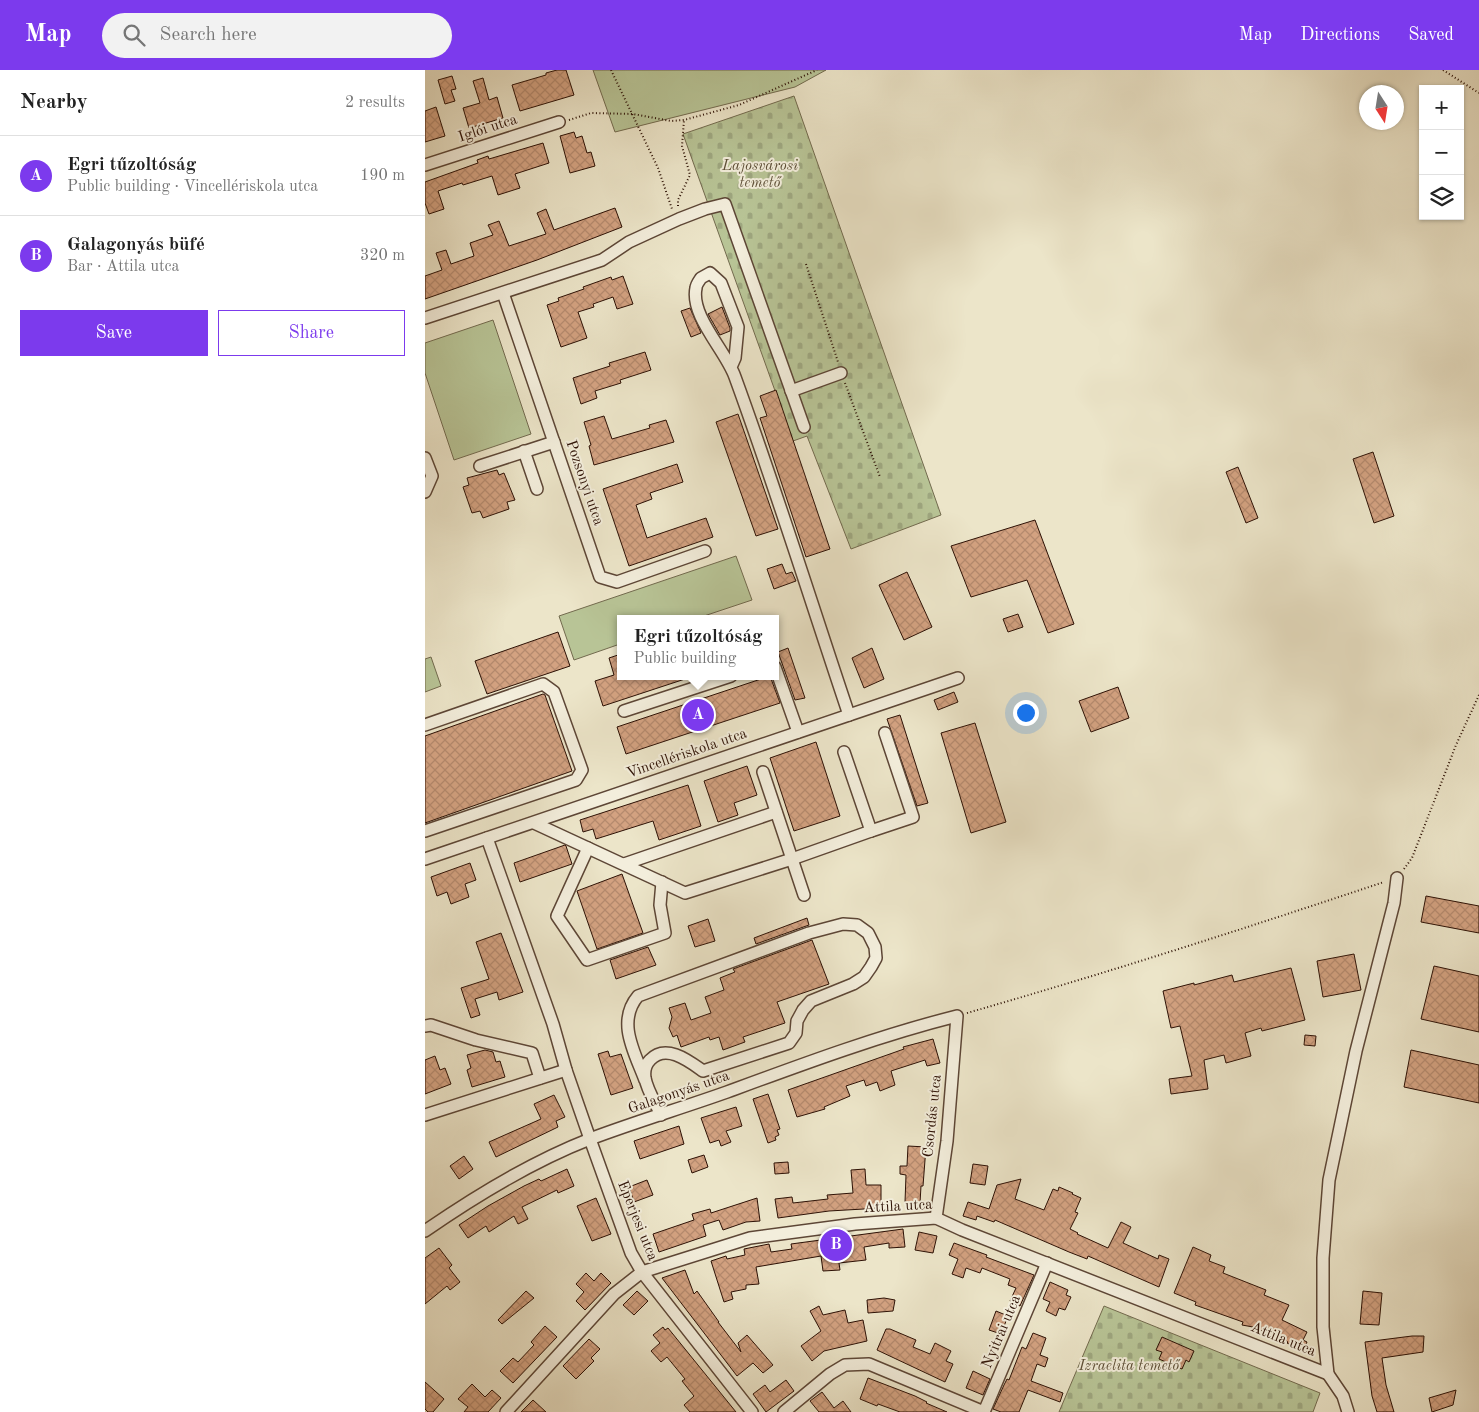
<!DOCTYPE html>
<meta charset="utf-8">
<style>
:root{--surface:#fff;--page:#f2f2f2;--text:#222;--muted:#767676;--line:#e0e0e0;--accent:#7c3aed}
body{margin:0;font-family:"Old Standard TT",serif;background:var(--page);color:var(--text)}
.controls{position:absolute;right:15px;top:15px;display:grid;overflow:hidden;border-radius:0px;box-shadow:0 1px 4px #0004}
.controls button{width:45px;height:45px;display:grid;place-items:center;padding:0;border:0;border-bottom:1px solid var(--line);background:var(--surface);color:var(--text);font:25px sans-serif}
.compass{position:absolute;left:934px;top:15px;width:45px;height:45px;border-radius:50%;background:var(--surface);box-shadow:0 1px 4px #0004;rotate:168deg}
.you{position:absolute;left:600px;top:642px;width:18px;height:18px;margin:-12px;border:4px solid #fff;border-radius:50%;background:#1a73e8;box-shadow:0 0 0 8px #1a73e833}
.badge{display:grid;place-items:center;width:32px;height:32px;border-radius:50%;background:var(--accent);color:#fff;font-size:16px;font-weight:700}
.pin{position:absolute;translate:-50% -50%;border:2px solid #fff;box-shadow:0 1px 5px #0006}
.popup{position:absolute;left:192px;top:545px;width:162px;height:65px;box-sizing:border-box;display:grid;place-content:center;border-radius:0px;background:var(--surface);filter:drop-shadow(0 1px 4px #0005);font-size:16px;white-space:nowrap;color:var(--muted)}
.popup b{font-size:19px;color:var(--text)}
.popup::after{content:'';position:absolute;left:50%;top:100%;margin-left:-10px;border:10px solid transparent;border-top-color:var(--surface)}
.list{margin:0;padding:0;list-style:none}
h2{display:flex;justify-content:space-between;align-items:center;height:65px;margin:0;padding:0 20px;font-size:21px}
h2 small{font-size:16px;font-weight:400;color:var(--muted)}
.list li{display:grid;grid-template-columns:32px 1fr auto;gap:15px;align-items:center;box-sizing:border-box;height:80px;padding:0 20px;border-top:1px solid var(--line)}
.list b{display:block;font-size:19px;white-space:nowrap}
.list p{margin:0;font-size:16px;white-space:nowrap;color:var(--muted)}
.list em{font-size:16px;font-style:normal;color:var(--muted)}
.actions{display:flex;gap:10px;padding:15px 20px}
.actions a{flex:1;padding:11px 0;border:1px solid var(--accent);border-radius:0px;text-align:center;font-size:18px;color:var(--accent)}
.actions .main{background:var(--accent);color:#fff}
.icon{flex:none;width:28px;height:28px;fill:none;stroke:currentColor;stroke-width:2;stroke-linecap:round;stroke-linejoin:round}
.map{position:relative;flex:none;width:1054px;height:1342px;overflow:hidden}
header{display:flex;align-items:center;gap:30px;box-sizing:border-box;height:70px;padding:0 25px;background:var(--accent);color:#fff}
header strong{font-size:24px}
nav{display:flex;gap:28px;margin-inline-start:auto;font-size:18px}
.search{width:350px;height:45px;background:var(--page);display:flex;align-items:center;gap:12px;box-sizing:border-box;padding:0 18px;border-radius:28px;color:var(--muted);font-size:19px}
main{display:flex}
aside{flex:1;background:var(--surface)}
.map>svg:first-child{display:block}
.green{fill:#b8c496;stroke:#726a4e}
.cemetery{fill:url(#cemetery-stones);stroke:#726a4e}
.building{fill:url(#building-cross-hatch);stroke:#2d1105}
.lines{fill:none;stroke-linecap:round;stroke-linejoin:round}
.minor-casing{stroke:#5d4636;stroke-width:14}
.path{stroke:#2d1105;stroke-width:2;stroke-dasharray:1 2.5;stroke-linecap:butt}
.minor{stroke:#f3eedc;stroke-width:11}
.labels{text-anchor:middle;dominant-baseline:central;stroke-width:4;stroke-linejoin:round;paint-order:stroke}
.street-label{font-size:15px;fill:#2d1105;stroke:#f3eedc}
.park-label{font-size:15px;font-style:italic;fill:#5e5038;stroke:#f3eedc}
</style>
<header>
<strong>Map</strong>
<div class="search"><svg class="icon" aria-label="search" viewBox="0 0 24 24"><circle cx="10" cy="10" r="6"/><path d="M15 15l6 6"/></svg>Search here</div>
<nav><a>Map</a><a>Directions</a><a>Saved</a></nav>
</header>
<main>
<aside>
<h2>Nearby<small>2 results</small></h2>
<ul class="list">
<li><span class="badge">A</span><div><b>Egri tűzoltóság</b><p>Public building · Vincellériskola utca</p></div><em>190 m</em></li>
<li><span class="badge">B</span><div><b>Galagonyás büfé</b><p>Bar · Attila utca</p></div><em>320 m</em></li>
</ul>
<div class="actions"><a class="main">Save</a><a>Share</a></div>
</aside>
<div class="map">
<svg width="1054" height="1342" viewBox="0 0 1054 1342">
<defs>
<pattern id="cemetery-stones" width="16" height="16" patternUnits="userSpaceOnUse" patternTransform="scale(1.25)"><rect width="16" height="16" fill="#b8c496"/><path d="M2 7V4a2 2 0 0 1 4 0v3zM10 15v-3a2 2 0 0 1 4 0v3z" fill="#9ea780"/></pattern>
<pattern id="building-cross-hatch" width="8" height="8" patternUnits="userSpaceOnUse" patternTransform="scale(1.25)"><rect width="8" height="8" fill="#d3a281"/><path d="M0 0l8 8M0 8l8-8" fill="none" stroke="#b58a6e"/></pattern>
</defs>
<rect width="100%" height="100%" fill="#ece5c9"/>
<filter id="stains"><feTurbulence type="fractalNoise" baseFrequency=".004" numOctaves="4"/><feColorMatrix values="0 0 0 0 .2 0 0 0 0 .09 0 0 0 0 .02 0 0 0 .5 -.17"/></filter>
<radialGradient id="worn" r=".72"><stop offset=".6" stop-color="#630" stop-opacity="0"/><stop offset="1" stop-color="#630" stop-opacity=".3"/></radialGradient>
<g class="green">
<path d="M168 0H401L370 17 190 62Z"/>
<path d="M68 250 106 364 29 390 0 303V273Z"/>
<path d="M311 486 327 530 270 549H196L195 574 149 590 134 546Z"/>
<path d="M6 587 16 616 0 622V589Z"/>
</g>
<g class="cemetery">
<path d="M369 26 516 445 426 479 382 366 368 371 258 64Z"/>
<path d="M679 1236 895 1323 888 1342H634Z"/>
</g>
<g class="building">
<path d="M132 0H141L149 25 95 41 87 15 121 5V3Z"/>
<path d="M27 6 31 19 26 20 30 31 20 34 13 10Z"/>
<path d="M58 8 64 30 72 27 78 48 44 58 38 38 55 33 48 11Z"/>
<path d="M11 37 20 66 0 72V41Z"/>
<path d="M149 62 151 68 157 66 162 83 166 82 170 96 145 103 135 66Z"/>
<path d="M118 73 124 93 90 104 95 118 73 125 67 106 38 115 37 113 13 121 19 139 4 144 0 133V112L53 93 52 90 63 86 64 89Z"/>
<path d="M190 138 197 157 112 190 0 229V206L17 200 11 183 21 180 26 194 49 186 45 173 68 165 63 155 74 151 84 176 121 164 112 143 121 139 129 160Z"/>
<path d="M198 206 208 234 192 239 188 227 168 234 169 237 153 242 162 268 136 277 122 235 134 231 133 228 159 219 158 217 186 207 187 210Z"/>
<path d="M297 237 305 258V261L295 265 283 244Z"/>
<path d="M265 238 276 263 266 267 256 241Z"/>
<path d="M220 282 226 300 195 310 196 313 170 321 172 328 156 334 148 308 185 296 184 293Z"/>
<path d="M351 320 405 479 381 487 335 348 342 346 335 326Z"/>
<path d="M313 344 353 459 331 466 291 352Z"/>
<path d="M179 346 187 369 225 358 224 355 241 350 249 372 169 395 164 376 166 375 159 352Z"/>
<path d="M948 382 969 446 949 453 928 389Z"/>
<path d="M252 394 258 412 225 423 227 429 211 435 222 468 281 448 288 467 204 496 178 419Z"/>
<path d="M813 397 833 448 821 453 801 402Z"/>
<path d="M72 400 74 405 79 403 90 430 82 432 84 439 58 448 55 441 47 443 38 417 44 415 42 408Z"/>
<path d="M610 450 649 554 623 563 602 510 546 527 526 476Z"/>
<path d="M357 494 361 504 367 502 371 511 349 519 342 499Z"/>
<path d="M482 502 507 557 479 570 454 515Z"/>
<path d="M593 544 598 557 583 562 578 549Z"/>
<path d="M133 562 145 596 62 624 50 591Z"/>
<path d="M363 578 380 628 370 630 353 582Z"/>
<path d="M447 578 459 609 439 618 427 588Z"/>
<path d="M196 584V606H263V608L178 636 170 611 189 605 184 588Z"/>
<path d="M345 606 355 633 201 684 192 657Z"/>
<path d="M693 617 704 648 666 662 654 631Z"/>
<path d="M529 622 533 632 513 640 509 630Z"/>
<path d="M118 624 120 625 147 701 0 753V666Z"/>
<path d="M475 645 503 733 492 736 462 649Z"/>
<path d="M550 653 581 752 546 763 516 663Z"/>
<path d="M391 672 415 746 369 761 345 688Z"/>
<path d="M322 696 332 725 309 733 313 745 293 752 279 711Z"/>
<path d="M263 715 276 756 234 770 228 751 171 769 168 759 158 762 155 750Z"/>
<path d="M140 775 141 776 147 794 95 812 89 793Z"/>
<path d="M45 793 51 810 40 814 44 827 26 834 22 822 12 826 6 807Z"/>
<path d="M197 804 218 863 172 879 152 821Z"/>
<path d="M1001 826 1054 836V863L996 852Z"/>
<path d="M382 848 384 855 331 874 329 868Z"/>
<path d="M283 849 290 871 270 877 263 856Z"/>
<path d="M76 863 98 922 74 930 72 922 50 929 55 945 46 948 36 918 64 909 51 872Z"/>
<path d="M387 870 404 914 352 932 360 953 318 967 320 972 298 980 294 967 285 970 284 967 256 977 252 965 248 967 244 958 247 947 244 938 260 933 266 950 286 943 280 927 299 920 295 908 310 902 308 899Z"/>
<path d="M223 877 231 895 191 909 185 890Z"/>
<path d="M929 884 936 920 898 927 892 891Z"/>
<path d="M1009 896 1054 906V962L996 949Z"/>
<path d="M866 898 880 950 837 961 836 958 820 963 826 986 801 993 799 985 779 990 783 1019 746 1024 744 1009 767 1006 755 956 746 958 738 921 769 913V915L807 905 809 912Z"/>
<path d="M880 965 891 966 890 976 879 975Z"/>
<path d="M508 969 515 993 502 996 500 990 466 1001 470 1015 455 1021 452 1012 441 1016 439 1010 421 1016 425 1026 399 1037 400 1039 372 1047 363 1020 479 979 478 977Z"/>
<path d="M60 980 68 982 71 992 75 991 80 1007 47 1017 42 1000 46 998 42 985Z"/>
<path d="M986 980 1054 995V1033L979 1017Z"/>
<path d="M183 981 185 987 196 984 208 1018 186 1025 173 984Z"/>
<path d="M10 986 15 1000 20 998 26 1014 0 1024V990Z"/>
<path d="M343 1024 355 1059 352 1060 354 1065 350 1067 351 1070 343 1073 328 1029Z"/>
<path d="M129 1025 140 1047 131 1051 133 1057 71 1087 64 1072 116 1049 109 1034Z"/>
<path d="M311 1037 317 1056 301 1061 306 1072 296 1076 294 1070 285 1073 276 1048Z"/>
<path d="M254 1056 259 1074 215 1089 209 1071Z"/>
<path d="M483 1076 501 1077 498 1116H496L495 1133 480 1132 481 1105 475 1104V1096H482Z"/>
<path d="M279 1085 283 1097 267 1103 263 1090Z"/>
<path d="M39 1086 48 1099 34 1109 25 1096Z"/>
<path d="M363 1092 364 1103 350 1104 349 1093Z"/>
<path d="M548 1094 563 1096 560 1115 545 1113Z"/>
<path d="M142 1099 149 1116 133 1123 132 1120 97 1137 103 1149 93 1154 89 1146 64 1162 61 1156 43 1168 34 1155 63 1136 99 1116 114 1109 116 1111Z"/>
<path d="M440 1099 441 1115H456V1138L404 1141 353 1148 350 1129 367 1127 368 1133 403 1129 402 1125 428 1123 426 1100Z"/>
<path d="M596 1109 590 1129 619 1140 628 1119 633 1121 634 1117 648 1123 647 1124 656 1128 650 1142 653 1143 645 1159 653 1163 652 1164 683 1178 696 1152 706 1157 698 1173 733 1189 734 1185 744 1189 734 1217 663 1186 662 1189 644 1182 570 1150 569 1152 552 1146 551 1150 538 1146 543 1132 564 1139 572 1115Z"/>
<path d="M222 1110 228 1125 209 1132 204 1117Z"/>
<path d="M171 1128 186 1164 167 1171 152 1136Z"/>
<path d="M332 1128 335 1151 321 1152 298 1160 294 1150 278 1155 281 1166 234 1182 228 1164 269 1150 267 1144 285 1139 286 1143Z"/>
<path d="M478 1159 480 1177 464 1178V1173L439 1177 441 1190 414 1193 415 1200 398 1201 396 1186 331 1197 334 1214 321 1215V1219L306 1222 308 1229 299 1232 286 1191 301 1186 302 1189 320 1185 319 1179 344 1174 346 1182 367 1179 366 1174Z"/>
<path d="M494 1162 512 1166 508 1183 490 1180Z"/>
<path d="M529 1173 562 1185 561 1187 609 1205 595 1236 585 1231 591 1218 583 1215 585 1209 557 1198 555 1203 541 1198 538 1208 527 1204 533 1189 524 1185Z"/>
<path d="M768 1177 786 1185 784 1191 800 1197 798 1203 841 1220 839 1225 864 1235 857 1250 882 1262 878 1270 882 1272 878 1281 862 1273 863 1272 828 1257 817 1255 818 1252 770 1235 771 1232 749 1223Z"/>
<path d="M14 1178 27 1195 24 1198 35 1212 25 1220 22 1216 0 1234V1188Z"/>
<path d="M260 1200 269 1224 272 1221 294 1252H293L316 1282 313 1273 322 1265 348 1295 338 1303 328 1293 312 1306 237 1208Z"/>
<path d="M161 1203 169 1211 176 1203 186 1213 160 1240 151 1231 159 1222 151 1214Z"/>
<path d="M625 1212 643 1220 641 1225 646 1227 640 1240 634 1238 631 1246 621 1241 625 1232 618 1229Z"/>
<path d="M101 1221 109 1228 77 1254 73 1250Z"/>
<path d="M212 1221 223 1231 209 1245 198 1235Z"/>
<path d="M938 1221 957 1223 954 1255 935 1254Z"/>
<path d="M459 1228 470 1230 468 1241 443 1243 442 1230Z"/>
<path d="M394 1236 398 1245 420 1240 423 1253 438 1250 442 1271 399 1281 387 1291 376 1276 396 1261 385 1241Z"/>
<path d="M571 1241 583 1246 576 1264 564 1260Z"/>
<path d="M120 1256 132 1267 88 1313 75 1301 88 1288 93 1292 109 1275 106 1272Z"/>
<path d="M238 1257 240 1260 243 1258 311 1342H265L259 1335 269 1326 257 1311 260 1309 242 1287 236 1292 226 1281 235 1273 228 1265Z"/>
<path d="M461 1259H465L491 1270 488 1277 505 1284 510 1273 526 1281 521 1291 528 1294 520 1312 452 1280Z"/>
<path d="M608 1263 621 1268 615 1285 623 1288 620 1297 612 1294 606 1311 638 1323 635 1332 603 1320 594 1342H576L568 1339 579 1315 582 1309 584 1310 597 1277 601 1279Z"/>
<path d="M987 1266H999L998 1282 957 1288 961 1315 969 1342H952L947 1326 940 1272Z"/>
<path d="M737 1267 769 1281 764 1292 761 1290 757 1299 734 1289 737 1282 731 1280Z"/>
<path d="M164 1269 175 1279 166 1288 169 1291 151 1309 138 1296Z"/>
<path d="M548 1301 565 1309 558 1325 541 1318Z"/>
<path d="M443 1308 490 1326 502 1332 501 1333 522 1342H475L453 1334 452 1336 435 1329Z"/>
<path d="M361 1310 369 1321 341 1342 328 1324 340 1315 345 1322Z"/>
<path d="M0 1312 19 1329 8 1342H3L0 1339Z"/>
<path d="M47 1314 60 1327 67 1320 76 1328 63 1342H39L43 1337 33 1329Z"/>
<path d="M1031 1320 1028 1335 1007 1342 1004 1328Z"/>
<path d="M397 1322 409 1338 418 1331 426 1342H394L385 1331Z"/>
<path d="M108 1330 121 1342H96Z"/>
</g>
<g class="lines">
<defs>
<g id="minor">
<path d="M0 95 134 52"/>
<path d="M78 223 175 507 192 512 280 481"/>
<path d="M0 248 177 190 204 172 254 149 280 139 300 134 379 357"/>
<path d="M306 297 310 288 313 257 296 213 285 203 276 208C274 211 271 215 271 218 265 246 301 281 310 307 351 419 386 532 424 645"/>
<path d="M366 321 416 303"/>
<path d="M99 381 112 419"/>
<path d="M0 388 7 406 0 422"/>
<path d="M55 396 129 372"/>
<path d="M350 597 373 662"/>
<path d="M199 641 306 606"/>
<path d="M0 655 118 614 129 622 157 700 151 710 0 761"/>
<path d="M338 702 379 825"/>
<path d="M109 753 260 823 367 789 446 761 419 682"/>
<path d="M446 761 488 747 460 663"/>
<path d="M62 768 128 954 141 1000 165 1069 206 1183 217 1202 327 1342"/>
<path d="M163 778 132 846 162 890 240 863 235 835 237 812"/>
<path d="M0 789 533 608"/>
<path d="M199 794 351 742"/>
<path d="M0 956 6 955 51 970 107 983 115 1008"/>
<path d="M220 1010C210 983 191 952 213 926L384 863 418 854 432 855 443 863 450 877 451 888 446 897 439 907 428 914 386 931 378 940 372 951 371 963 364 973 278 1001C264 991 241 973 225 990 220 995 219 1001 220 1008 222 1020 231 1034 236 1045"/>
<path d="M0 1045 141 1000"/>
<path d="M0 1161C52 1125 106 1092 165 1069 210 1052 257 1038 302 1022 378 994 453 966 532 946L522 1071 511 1148"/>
<path d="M81 1342 189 1224 217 1202 325 1168 430 1154 511 1148 537 1160 903 1304"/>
<path d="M359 1342 405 1304 420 1295 444 1294 559 1342"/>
<path d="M559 1342 622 1193"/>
<path d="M923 1342 918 1326 903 1304 898 1257V1188L904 1110 931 981 969 833 972 808"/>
</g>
</defs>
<use href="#minor" class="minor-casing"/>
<g class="path">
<path d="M186 0 233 98 247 139"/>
<path d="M1018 0 1054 23"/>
<path d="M144 50 166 43 208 44 246 51 259 50 314 35 392 0"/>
<path d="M253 136V130L265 105 257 76 259 50"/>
<path d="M381 194 413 292"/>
<path d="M420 313 455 407"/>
<path d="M979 799 987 788 1031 675 1054 625"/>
<path d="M542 943C682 903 821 858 959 812"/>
</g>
<use href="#minor" class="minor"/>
</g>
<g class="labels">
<g class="street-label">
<text transform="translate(63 59) rotate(-18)">Iglói utca</text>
<text transform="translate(159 413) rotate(71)">Pozsonyi utca</text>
<text transform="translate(262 684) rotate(-19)">Vincellériskola utca</text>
<text transform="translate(254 1023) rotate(-19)">Galagonyás utca</text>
<text transform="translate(508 1046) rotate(-84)">Csordás utca</text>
<text transform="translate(473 1137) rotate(-3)">Attila utca</text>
<text transform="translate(212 1151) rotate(68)">Eperjesi utca</text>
<text transform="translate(577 1262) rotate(-67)">Nyitrai utca</text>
<text transform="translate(858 1270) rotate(22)">Attila utca</text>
</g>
<g class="park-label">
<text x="335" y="96">Lajosvárosi<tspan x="335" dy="17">temető</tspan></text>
<text x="704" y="1296">Izraelita temető</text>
</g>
</g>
<rect width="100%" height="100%" filter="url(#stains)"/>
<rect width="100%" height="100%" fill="url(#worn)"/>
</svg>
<div class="controls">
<button>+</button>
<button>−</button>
<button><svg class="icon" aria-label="layers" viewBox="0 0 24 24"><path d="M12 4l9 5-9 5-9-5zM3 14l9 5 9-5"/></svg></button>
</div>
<svg class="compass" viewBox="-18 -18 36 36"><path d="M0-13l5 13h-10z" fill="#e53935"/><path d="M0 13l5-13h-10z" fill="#767676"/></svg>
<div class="you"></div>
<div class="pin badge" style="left:273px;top:645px">A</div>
<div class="popup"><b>Egri tűzoltóság</b>Public building</div>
<div class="pin badge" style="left:411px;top:1175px">B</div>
</div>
</main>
